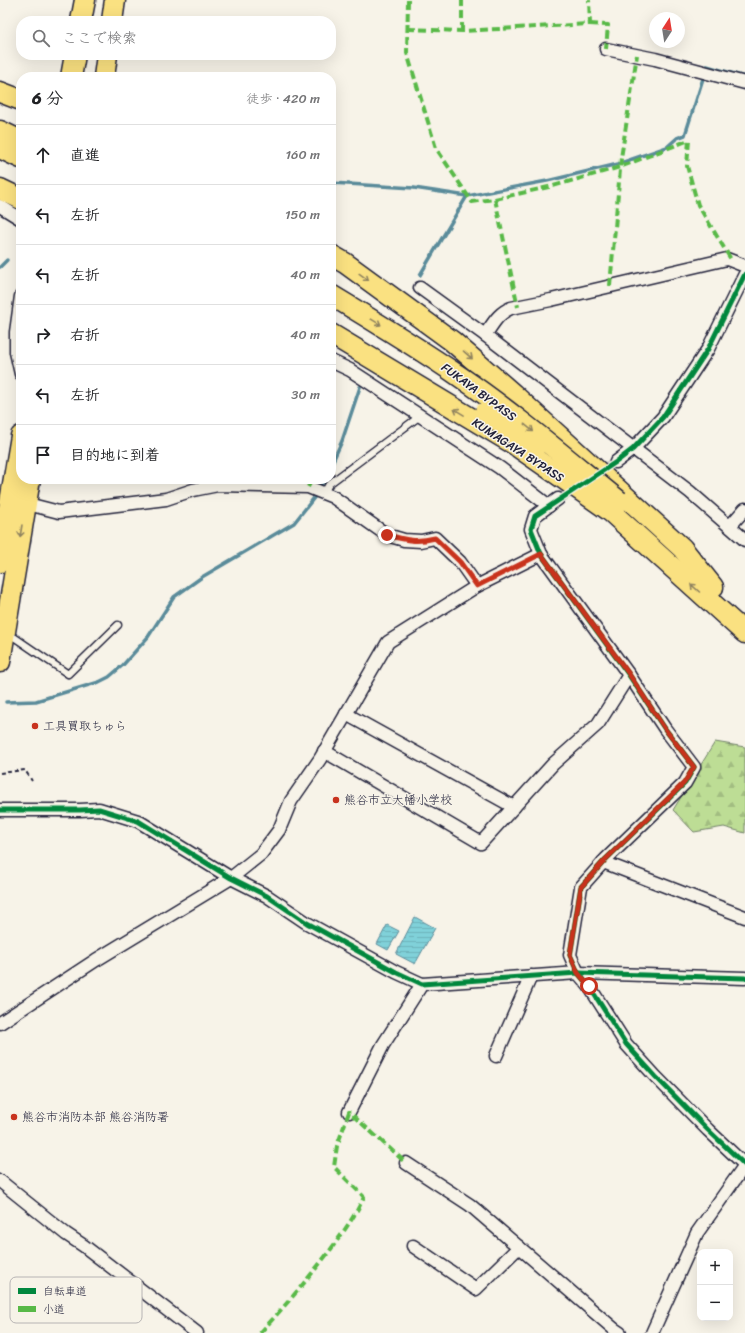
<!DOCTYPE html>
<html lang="ja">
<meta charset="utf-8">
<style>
:root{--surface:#fff;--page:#f2f2f2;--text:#202124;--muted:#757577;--line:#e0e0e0}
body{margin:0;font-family:Sriracha,"Klee One",sans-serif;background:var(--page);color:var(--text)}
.controls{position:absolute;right:12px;bottom:12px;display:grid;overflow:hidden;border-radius:8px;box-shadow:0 4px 16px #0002}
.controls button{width:36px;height:36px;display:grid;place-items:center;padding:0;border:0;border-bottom:1px solid var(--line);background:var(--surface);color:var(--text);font:20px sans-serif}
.compass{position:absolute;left:649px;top:12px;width:36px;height:36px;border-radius:50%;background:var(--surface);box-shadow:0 4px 16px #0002;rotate:12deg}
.stop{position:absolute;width:12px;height:12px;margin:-9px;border:3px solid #c8321e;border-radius:50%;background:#fff}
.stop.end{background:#c8321e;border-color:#fff;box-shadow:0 1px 4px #0008}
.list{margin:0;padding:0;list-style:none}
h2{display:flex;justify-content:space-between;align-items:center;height:52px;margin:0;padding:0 16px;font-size:17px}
h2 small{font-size:13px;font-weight:400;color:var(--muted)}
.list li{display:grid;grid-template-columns:26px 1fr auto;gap:12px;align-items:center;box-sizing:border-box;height:60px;padding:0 16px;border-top:1px solid var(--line)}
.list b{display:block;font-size:15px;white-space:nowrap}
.list em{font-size:13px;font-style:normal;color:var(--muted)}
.icon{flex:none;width:22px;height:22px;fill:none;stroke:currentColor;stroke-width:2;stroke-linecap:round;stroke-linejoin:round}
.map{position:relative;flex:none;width:745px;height:1333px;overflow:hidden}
.search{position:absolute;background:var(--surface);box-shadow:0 4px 16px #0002;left:16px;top:16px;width:320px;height:44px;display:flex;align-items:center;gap:10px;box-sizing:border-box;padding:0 14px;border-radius:16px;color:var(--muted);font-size:15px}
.panel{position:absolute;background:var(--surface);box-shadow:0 4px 16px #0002;left:16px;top:72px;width:320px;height:412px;border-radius:16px}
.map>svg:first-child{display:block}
.forest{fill:url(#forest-firs);stroke:#708068}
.water{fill:url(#water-rules);stroke:#5a8b9a}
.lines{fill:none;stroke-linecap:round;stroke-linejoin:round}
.stream{stroke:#5a8b9a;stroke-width:3.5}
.minor-tunnel{stroke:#ccc9c5;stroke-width:12;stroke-dasharray:12 6;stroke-linecap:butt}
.service-casing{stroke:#22223b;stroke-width:9}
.minor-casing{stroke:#22223b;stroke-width:15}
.trunk-casing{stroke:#22223b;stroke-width:23}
.path{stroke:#22223b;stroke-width:2;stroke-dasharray:4 3;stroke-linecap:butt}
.service{stroke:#f7f3e8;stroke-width:6}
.minor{stroke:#f7f3e8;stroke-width:12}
.trunk{stroke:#fae181;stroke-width:20}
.trunk-bridge-casing{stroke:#22223b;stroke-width:23;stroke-linecap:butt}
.trunk-bridge{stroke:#fae181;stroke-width:20}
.quiet{stroke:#58b947;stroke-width:4;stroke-dasharray:8 4;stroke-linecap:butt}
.cycleway-casing{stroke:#f7f3e8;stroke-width:8}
.cycleway{stroke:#00873e;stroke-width:5}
.oneway{stroke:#8e825e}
.route{stroke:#c8321e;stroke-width:5}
.poi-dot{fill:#c8321e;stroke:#f7f3e8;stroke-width:1.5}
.labels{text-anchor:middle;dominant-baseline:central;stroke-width:3;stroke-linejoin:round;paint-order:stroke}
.street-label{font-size:12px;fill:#22223b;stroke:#f7f3e8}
.poi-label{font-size:12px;fill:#22223b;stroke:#f7f3e8;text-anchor:start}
.key{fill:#f7f3e8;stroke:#b7b4b4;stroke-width:1}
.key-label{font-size:11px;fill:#22223b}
</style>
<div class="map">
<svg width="745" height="1333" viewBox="0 0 745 1333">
<defs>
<pattern id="forest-firs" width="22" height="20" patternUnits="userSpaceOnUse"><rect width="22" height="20" fill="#bddd95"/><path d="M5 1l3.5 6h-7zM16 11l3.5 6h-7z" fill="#a2bd81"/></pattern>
<pattern id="water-rules" width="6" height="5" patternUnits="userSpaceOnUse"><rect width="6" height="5" fill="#80d1d9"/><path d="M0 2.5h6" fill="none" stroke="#6eb3bb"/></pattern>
</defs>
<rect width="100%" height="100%" fill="#f7f3e8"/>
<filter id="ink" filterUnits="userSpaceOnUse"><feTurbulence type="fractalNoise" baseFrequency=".025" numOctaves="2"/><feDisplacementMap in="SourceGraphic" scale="8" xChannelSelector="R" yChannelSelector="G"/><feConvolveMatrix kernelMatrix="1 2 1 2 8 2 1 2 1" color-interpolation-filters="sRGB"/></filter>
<g filter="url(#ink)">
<path class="forest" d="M715 742 745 747V833L724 827 694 832 673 810Z"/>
<g class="water">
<path d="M415 917 435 928 415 964 396 954Z"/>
<path d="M387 925 399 931 388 950 377 944Z"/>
</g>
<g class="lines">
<g class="stream">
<path d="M331 183 414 188 467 196 547 181 618 164 667 147 677 138 685 135 707 66 745 77"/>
<path d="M0 267 7 260"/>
<path d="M420 275 467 196"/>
<path d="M331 465 342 441 360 387"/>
<path d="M320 488 324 479"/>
<path d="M6 702 36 701 99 682 109 677 123 665 148 637 174 597 202 577 294 523 317 494"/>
</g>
<path class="minor-tunnel" d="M558 499 616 462"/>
<defs>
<g id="service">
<path d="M324 493 329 484 420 416"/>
<path d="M8 633 68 674 118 625"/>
</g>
<g id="minor">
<path d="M606 49 655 59 745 83"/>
<path d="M0 206 21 219"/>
<path d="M420 288 485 335 690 492 745 540"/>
<path d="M21 296 16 332V352L21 374"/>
<path d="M485 335C493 324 498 313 511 308L551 300 727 259 745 266"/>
<path d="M331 361 350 370 500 468 549 506"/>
<path d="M616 462 633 449 663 417 708 349 745 274"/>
<path d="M558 499 535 516 531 529 541 554 629 675 665 729 694 767 685 783 606 859 581 887 570 955 578 973 589 986 626 1044 656 1077 708 1130 745 1165"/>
<path d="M20 502 59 512 166 499 193 490 218 485 308 487 333 497 387 535 404 540 421 541 435 538 460 562 477 586"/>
<path d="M730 526 745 509"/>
<path d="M346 714 514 807"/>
<path d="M324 751 481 843 553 764 598 724 629 675"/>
<path d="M0 810H80L99 809 138 821 231 878 267 896 307 923 396 972 422 984 578 973 745 978"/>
<path d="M603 862 745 917"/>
<path d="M0 1023 96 960 231 878 261 854 279 830 291 801 320 759 388 642 477 586 541 554"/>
<path d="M496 1056 531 976"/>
<path d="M349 1112 383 1045 422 984"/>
<path d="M406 1163 470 1205 614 1329 620 1333"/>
<path d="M0 1181 66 1234 84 1246 197 1333"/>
<path d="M413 1246 476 1289 519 1247"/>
<path d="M652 1333 697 1233 745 1165"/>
</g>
<g id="trunk">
<path d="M81 21 85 0"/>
<path d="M112 21 115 0"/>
<path d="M71 77 75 55"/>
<path d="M104 77 107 55"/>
<path d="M0 92 21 100"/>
<path d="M0 131 21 141"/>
<path d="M0 148 21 158"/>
<path d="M0 189 21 199"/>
<path d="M331 255 345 263 452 341 513 394 682 548 713 587"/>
<path d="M331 334 517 446"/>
<path d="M610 511 745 633"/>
<path d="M0 562 21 436"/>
<path d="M0 662 30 479"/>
</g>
</defs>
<use href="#service" class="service-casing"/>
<use href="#minor" class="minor-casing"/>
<use href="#trunk" class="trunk-casing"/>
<path class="path" d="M0 773 25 770 32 781"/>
<use href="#service" class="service"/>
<use href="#minor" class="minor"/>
<use href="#trunk" class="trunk"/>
<defs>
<g id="trunk-bridge">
<path d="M331 295C374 321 417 347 459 376 515 414 567 459 619 501"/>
<path d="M485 412 534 450"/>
<path d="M518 447 610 511"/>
</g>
</defs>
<use href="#trunk-bridge" class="trunk-bridge-casing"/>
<use href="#trunk-bridge" class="trunk-bridge"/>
<g class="quiet">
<path d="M408 0 407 53 436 148 472 202 495 199 518 307"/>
<path d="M590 24 608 25 606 49"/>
<path d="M408 29 462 31 590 24 589 0"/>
<path d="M462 31V0"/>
<path d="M495 199 553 186 620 167 689 140 687 166 698 205 732 261"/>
<path d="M610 286 621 158 637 55"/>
<path d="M308 487 312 479"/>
<path d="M260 1333C285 1306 309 1278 331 1249 344 1231 355 1216 364 1197L334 1167 337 1146 349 1112 406 1163"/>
</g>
<defs>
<g id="cycleway">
<path d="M745 274 708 349 663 417 633 449 616 462 535 516 531 529 541 554 629 675 665 729 694 767 685 783 606 859 581 887 570 955 578 973 589 986 626 1044 656 1077 708 1130 745 1165"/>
<path d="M0 810H80L99 809 138 821 231 878 267 896 307 923 396 972 422 984 578 973 745 978"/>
</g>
</defs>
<use href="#cycleway" class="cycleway-casing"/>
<use href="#cycleway" class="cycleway"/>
</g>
<defs><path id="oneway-shaft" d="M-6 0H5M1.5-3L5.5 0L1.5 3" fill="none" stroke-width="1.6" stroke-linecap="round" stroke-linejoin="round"/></defs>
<g class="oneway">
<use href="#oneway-shaft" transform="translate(364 277) rotate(36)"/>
<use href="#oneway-shaft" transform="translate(376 322) rotate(31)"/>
<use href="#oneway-shaft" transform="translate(468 355) rotate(41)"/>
<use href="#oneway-shaft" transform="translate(459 412) rotate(-149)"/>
<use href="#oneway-shaft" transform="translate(529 428) rotate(39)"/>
<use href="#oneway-shaft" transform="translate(21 531) rotate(99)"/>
<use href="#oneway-shaft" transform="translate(695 588) rotate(-138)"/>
</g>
</g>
<g class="lines" filter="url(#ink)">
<path class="route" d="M387 535C406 540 416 543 435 538L460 562 477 586 541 554 629 674 665 729 694 767 684 783 606 859 581 887 570 955 578 973 589 986"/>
</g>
<g class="poi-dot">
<circle cx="35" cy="726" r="4"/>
<circle cx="336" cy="800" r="4"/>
<circle cx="14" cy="1117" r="4"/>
</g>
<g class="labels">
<g class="street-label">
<text transform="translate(479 392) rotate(36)">FUKAYA BYPASS</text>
<text transform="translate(518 450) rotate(33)">KUMAGAYA BYPASS</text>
</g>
<g class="poi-label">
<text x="43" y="726">工具買取ちゅら</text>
<text x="344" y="800">熊谷市立大幡小学校</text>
<text x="22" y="1117">熊谷市消防本部 熊谷消防署</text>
</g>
</g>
<rect x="10" y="1277" width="132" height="46" rx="6" class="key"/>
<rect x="18" y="1288" width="18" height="6" fill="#00873e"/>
<rect x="18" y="1306" width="18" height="6" fill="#58b947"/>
<g class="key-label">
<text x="43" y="1295">自転車道</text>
<text x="43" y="1313">小道</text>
</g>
</svg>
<div class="controls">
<button>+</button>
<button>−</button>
</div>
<svg class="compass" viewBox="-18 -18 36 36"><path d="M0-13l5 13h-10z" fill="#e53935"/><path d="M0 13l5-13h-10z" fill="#757577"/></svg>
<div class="stop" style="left:589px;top:986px"></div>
<div class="stop end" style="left:387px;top:535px"></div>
<div class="search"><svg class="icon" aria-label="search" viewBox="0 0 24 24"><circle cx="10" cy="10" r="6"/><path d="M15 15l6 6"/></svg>ここで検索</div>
<section class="panel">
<h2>6 分<small>徒歩 · 420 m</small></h2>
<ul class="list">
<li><svg class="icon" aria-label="ahead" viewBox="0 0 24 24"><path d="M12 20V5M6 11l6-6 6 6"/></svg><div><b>直進</b></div><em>160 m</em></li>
<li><svg class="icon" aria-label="left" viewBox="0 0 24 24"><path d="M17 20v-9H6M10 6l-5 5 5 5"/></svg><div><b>左折</b></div><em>150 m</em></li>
<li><svg class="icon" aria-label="left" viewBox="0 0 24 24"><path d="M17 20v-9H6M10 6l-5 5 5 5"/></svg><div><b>左折</b></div><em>40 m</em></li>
<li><svg class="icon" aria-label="right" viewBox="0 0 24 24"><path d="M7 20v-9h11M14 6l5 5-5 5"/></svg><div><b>右折</b></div><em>40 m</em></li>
<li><svg class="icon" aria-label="left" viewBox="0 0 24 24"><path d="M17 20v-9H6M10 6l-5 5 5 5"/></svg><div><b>左折</b></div><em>30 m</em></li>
<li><svg class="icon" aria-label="arrive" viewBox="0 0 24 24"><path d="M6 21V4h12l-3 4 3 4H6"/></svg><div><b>目的地に到着</b></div></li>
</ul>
</section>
</div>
